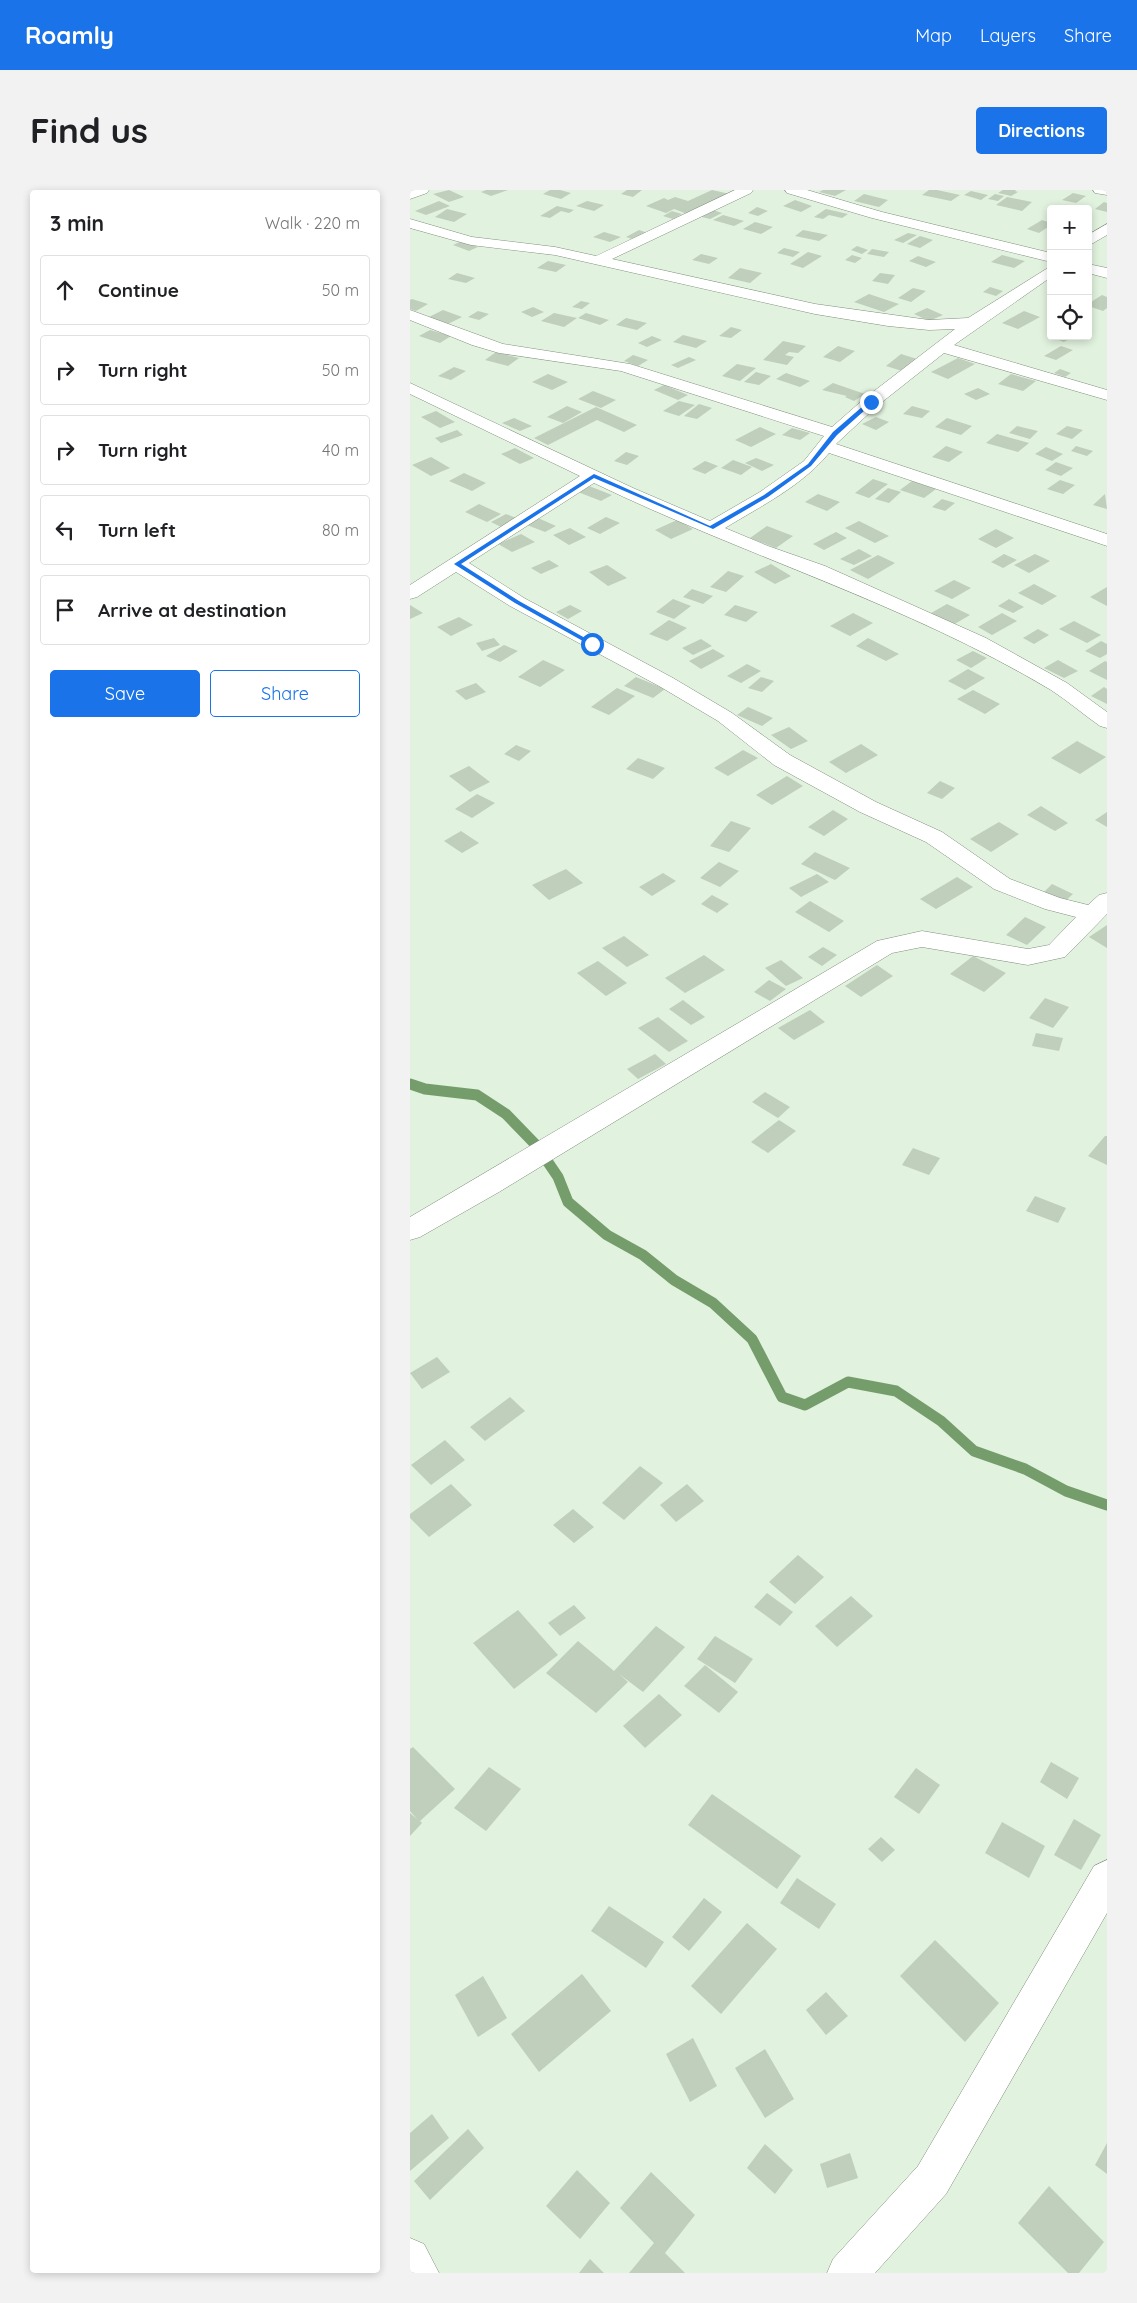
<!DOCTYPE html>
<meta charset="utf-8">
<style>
:root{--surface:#fff;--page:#f2f2f2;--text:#202124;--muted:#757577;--line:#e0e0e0;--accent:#1a73e8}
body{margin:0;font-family:Quicksand,sans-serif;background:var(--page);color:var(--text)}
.controls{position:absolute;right:15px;top:15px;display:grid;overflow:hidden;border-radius:5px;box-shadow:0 2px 8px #0003}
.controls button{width:45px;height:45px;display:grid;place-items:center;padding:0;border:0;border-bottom:1px solid var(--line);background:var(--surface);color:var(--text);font:25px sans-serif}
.stop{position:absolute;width:15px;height:15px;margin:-11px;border:4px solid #1a73e8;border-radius:50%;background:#fff}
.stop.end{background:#1a73e8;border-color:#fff;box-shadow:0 1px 5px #0008}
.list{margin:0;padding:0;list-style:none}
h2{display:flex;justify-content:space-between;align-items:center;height:65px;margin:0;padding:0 20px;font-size:21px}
h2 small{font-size:16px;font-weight:400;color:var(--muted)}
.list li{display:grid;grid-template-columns:32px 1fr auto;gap:15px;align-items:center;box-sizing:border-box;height:70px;margin:0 10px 10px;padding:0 10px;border:1px solid var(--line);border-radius:5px}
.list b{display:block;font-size:19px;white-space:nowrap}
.list em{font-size:16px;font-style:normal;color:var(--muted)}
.actions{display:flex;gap:10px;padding:15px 20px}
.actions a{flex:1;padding:11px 0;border:1px solid var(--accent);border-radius:5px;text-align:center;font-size:18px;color:var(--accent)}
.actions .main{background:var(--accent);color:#fff}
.icon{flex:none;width:28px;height:28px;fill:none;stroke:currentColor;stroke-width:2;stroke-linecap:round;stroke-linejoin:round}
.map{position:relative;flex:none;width:697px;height:2083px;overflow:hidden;border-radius:5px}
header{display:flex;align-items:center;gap:30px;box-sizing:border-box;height:70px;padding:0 25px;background:var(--accent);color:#fff}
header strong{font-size:24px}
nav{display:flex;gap:28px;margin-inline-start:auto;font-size:18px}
.intro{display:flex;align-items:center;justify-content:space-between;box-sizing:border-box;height:120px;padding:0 30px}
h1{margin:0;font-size:35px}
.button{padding:12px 22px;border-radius:5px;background:var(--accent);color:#fff;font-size:18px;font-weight:700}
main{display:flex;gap:30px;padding:0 30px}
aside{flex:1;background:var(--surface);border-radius:5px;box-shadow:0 2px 8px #0003}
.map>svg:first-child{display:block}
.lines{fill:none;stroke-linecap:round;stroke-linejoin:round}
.stream{stroke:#759d6c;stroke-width:11}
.building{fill:#bfcfbb}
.minor-casing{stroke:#808f7c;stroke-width:1}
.minor{fill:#fff;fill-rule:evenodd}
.route{fill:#1a73e8}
</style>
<header>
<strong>Roamly</strong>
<nav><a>Map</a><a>Layers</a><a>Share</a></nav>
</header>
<div class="intro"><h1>Find us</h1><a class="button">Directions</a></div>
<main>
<aside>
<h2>3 min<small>Walk · 220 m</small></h2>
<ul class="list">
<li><svg class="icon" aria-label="ahead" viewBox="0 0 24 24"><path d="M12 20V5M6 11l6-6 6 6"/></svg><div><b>Continue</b></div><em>50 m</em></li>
<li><svg class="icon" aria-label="right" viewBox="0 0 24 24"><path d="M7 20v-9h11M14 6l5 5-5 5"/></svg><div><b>Turn right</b></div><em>50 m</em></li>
<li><svg class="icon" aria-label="right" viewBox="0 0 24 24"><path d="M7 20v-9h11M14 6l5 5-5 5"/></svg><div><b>Turn right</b></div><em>40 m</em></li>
<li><svg class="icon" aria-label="left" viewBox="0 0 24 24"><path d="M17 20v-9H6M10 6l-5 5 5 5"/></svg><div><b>Turn left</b></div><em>80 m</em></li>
<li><svg class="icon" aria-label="arrive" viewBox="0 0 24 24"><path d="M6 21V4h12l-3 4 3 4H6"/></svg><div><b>Arrive at destination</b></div></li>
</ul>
<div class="actions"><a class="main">Save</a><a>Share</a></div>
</aside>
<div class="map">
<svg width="697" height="2083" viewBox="0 0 697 2083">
<rect width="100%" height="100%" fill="#e1f2de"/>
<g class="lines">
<path class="stream" d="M0 894 15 899 67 905 96 924 127 956 148 987 158 1012 197 1045 233 1065 264 1090 303 1113 342 1149 372 1207 395 1215 438 1192 486 1201 531 1231 564 1261 615 1279 656 1301 697 1315"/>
</g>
<g class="building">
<path d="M39 0 54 7 39 12 23 4Z"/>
<path d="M76 0H98L81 6 71 2Z"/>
<path d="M140 0H150L161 3 151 9 133 4Z"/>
<path d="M217 0H232L223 7 211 4Z"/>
<path d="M302 0 320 4 277 24 264 19 256 23 236 16 254 8 258 10 265 7 278 11Z"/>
<path d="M413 0H436L425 6 409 2Z"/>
<path d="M519 0H527L550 5 541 11 512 5Z"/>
<path d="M593 0H606L605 1 608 2 601 6 588 3Z"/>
<path d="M561 1 578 5 571 10 554 5Z"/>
<path d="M663 3 676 6 666 13 652 10Z"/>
<path d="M454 4 478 10 469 17 444 11Z"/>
<path d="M585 4 594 6 588 11 578 9Z"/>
<path d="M597 7 622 12 612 21 586 15Z"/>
<path d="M385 10 402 16 391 22 373 16Z"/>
<path d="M29 11 40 16 16 25 5 21Z"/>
<path d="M177 11 194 15 184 21 166 16Z"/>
<path d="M694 12 697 13V22L685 19Z"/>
<path d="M147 16 164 20 159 23 151 21 140 28 130 26Z"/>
<path d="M347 17 358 21 348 26 338 23Z"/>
<path d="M37 19 57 24 44 32 25 27Z"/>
<path d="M300 19 312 23 300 29 288 26Z"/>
<path d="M416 19 438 24 432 28 419 25 413 29 404 27Z"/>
<path d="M262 21 272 24 263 29 253 26Z"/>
<path d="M313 25 334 31 324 36 303 30Z"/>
<path d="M632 30 641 33V35L629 43 617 39Z"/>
<path d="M345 32 363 37 351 44 333 39Z"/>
<path d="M229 40 238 43 225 50 216 47Z"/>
<path d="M393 40 418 45 409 51 385 46Z"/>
<path d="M194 42 211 47 200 52 183 47Z"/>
<path d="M498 43 507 45 493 53 484 50Z"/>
<path d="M510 46 523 50 510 58 497 54Z"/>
<path d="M52 51 68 57 59 61 43 55Z"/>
<path d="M447 56 458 60 452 64 441 60Z"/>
<path d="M374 58 390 62 383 67 367 63Z"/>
<path d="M462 59 479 62 474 67 457 64Z"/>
<path d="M398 62 412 66 393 78 380 74Z"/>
<path d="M291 64 308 68 299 74 282 70Z"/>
<path d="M442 65 452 68 445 73 435 70Z"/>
<path d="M592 65 615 71 604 78 581 72Z"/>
<path d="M508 66 526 72 516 77 499 71Z"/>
<path d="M138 71 156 75 146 82 127 78Z"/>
<path d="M330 78 352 83 340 93 318 88Z"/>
<path d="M47 83 65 88 56 93 38 89Z"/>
<path d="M470 83 485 85 478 94 462 91Z"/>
<path d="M580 97 593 101 586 106 573 102Z"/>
<path d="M503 98 516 101 501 112 488 108Z"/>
<path d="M459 104 489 114 474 122 444 112Z"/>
<path d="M692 105 697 107V118L693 121 678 116V114Z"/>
<path d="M2 109 18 114 6 121 0 119V110Z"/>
<path d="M171 111 180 113 172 119 162 117Z"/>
<path d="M123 117 134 122 122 127 111 122Z"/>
<path d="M517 118 533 125 519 131 504 124Z"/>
<path d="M33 120 52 127 38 134 19 127Z"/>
<path d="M68 121 79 124 69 130 58 127Z"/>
<path d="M614 121 630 127 608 139 592 133Z"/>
<path d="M144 123 167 128 154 137 131 131Z"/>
<path d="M176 123 199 130 190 135 168 128Z"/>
<path d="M216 128 237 133 227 140 206 135Z"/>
<path d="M321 137 332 140 321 148 309 146Z"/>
<path d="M20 140 41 146 30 153 9 146Z"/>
<path d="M273 145 297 151 286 158 263 152Z"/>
<path d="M242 146 252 150 237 157 228 153Z"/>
<path d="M646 146H665L654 152 643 148Z"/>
<path d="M373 151 396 156 388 163 379 162 375 165 384 167 377 175 353 170Z"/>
<path d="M428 156 445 161 430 172 413 167Z"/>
<path d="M651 156 663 160 646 170 634 166Z"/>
<path d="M86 162 109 168 98 176 75 170Z"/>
<path d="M491 164 507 169 492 181 476 176Z"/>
<path d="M223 165 238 170 228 176 214 171Z"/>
<path d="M279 167 286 170 268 178 261 175Z"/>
<path d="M548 168 565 174 538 189 521 182Z"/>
<path d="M327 174 346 178 330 191 312 186Z"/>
<path d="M44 177 56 181 41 190 28 186Z"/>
<path d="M650 179 661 183 655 187 644 183Z"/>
<path d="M346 182 361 186 349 195 334 192Z"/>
<path d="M376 183 400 191 390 197 366 189Z"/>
<path d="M138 184 158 192 142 200 122 192Z"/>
<path d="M601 184 626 191 613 201 588 194Z"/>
<path d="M423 193 455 204 444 211 435 207 437 206 412 200Z"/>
<path d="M254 195 278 205 268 210 244 200Z"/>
<path d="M568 198 580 204 566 210 554 204Z"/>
<path d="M183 201 206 210 191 218 168 209Z"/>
<path d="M269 211 285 215 269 226 253 221Z"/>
<path d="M289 214 302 218 287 229 274 226Z"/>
<path d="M157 216 172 222 153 233 137 227Z"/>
<path d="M502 216 520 221 512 228 493 224Z"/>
<path d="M186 217 227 235 214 242 187 230 138 255 124 248Z"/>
<path d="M26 221 45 232 30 238 11 227Z"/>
<path d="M466 227 479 232 466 240 452 234Z"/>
<path d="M104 228 122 236 110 241 92 233Z"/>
<path d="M537 228 562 236 551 245 525 237Z"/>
<path d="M607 236 628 241 620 249 599 243Z"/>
<path d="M657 236 673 240 662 249 646 244Z"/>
<path d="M350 237 366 244 341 257 325 250Z"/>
<path d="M382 238 400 243 390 250 372 245Z"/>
<path d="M47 240 53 245 31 253 25 248Z"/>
<path d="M587 244 619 253 608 262 576 253Z"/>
<path d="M536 256 553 262 539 272 522 267Z"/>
<path d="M666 256 683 261 677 266 661 261Z"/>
<path d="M636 257 653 264 642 271 625 264Z"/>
<path d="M105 258 124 268 110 274 91 264Z"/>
<path d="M216 262 229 266 217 275 204 271Z"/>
<path d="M21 267 40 278 21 286 2 275Z"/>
<path d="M346 268 364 275 352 281 335 273Z"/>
<path d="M323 270 342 277 331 285 311 278Z"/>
<path d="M295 271 308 276 295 284 282 279Z"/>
<path d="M646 272 663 278 651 286 635 280Z"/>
<path d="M54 283 76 293 62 301 39 291Z"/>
<path d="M463 289 478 294 459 308 445 303Z"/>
<path d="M650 290 665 295 653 304 637 299Z"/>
<path d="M502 291 526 299 514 308 490 300Z"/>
<path d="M179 296 202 305 191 311 168 302Z"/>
<path d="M478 298 491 302 479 313 465 309Z"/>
<path d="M408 304 430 312 417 321 395 312Z"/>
<path d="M695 304 697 319 683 315Z"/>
<path d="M532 309 545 313 535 321 522 317Z"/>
<path d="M69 314 91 324 77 332 55 322Z"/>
<path d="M96 324 106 328 91 337 81 332Z"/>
<path d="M196 327 210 333 190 344 177 338Z"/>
<path d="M128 328 146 336 135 342 117 335Z"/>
<path d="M267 330 283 339 261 349 245 340Z"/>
<path d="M449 331 479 346 465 353 435 338Z"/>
<path d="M357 336 383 346 366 358 340 348Z"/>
<path d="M160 338 176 347 159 355 143 345Z"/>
<path d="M586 339 604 348 586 358 568 349Z"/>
<path d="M426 342 437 348 414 360 403 354Z"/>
<path d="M111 344 125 352 102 362 88 354Z"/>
<path d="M449 359 462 366 444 375 430 369Z"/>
<path d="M594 364 607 370 593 378 581 372Z"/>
<path d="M625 364 640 371 619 383 604 375Z"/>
<path d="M468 365 485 373 458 389 440 380Z"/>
<path d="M139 370 149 376 131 384 121 378Z"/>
<path d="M361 374 381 386 365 394 344 382Z"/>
<path d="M197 375 217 388 198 396 179 382Z"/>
<path d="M318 381 334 386 316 402 300 397Z"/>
<path d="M544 390 561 398 542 409 524 401Z"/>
<path d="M624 394 647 406 632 415 608 403Z"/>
<path d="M697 397V416L680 407Z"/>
<path d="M282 399 303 406 293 414 273 407Z"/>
<path d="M263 409 281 416 264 429 246 422Z"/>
<path d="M599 409 614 417 603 423 588 416Z"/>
<path d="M537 414 560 425 543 435 521 423Z"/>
<path d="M0 415 13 423 0 429Z"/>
<path d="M160 415 172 421 158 429 146 422Z"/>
<path d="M325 415 348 422 336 432 314 425Z"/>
<path d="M443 423 463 433 440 446 420 436Z"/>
<path d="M592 423 607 431 582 445 568 437Z"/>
<path d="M49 427 63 435 41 446 27 437Z"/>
<path d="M259 430 277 438 257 451 239 444Z"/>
<path d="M664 431 691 445 677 453 649 439Z"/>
<path d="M628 439 639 445 624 454 613 448Z"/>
<path d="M84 448 90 455 72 461 66 453Z"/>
<path d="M458 448 489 464 476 471 446 456Z"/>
<path d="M291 449 302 456 283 465 272 458Z"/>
<path d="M691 451 697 454V464L690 468 675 461Z"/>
<path d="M94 455 108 461 90 472 76 466Z"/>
<path d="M303 459 315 466 291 479 279 471Z"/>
<path d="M563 461 577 468 561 478 546 470Z"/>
<path d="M133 470 155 480 130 497 108 487Z"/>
<path d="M648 470 668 481 654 488 634 478Z"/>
<path d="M695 471 697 472V490L679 481Z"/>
<path d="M337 474 351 481 331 493 317 486Z"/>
<path d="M558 479 575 488 555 500 538 491Z"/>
<path d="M226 487 255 499 243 508 214 496Z"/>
<path d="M351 487 364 491 352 502 338 498Z"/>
<path d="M66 493 76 502 56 510 45 501Z"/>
<path d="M694 497 697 499V514L681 506Z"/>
<path d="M207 498 225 506 199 525 181 517Z"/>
<path d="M563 500 590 514 575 524 547 509Z"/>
<path d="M338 517 363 528 352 536 327 525Z"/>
<path d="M379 537 398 551 381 559 361 545Z"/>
<path d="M667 551 696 567 670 584 641 568Z"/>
<path d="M451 554 468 565 436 583 419 572Z"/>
<path d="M106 555 121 561 109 571 94 564Z"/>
<path d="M333 560 348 568 318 586 304 578Z"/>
<path d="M228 568 255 578 243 589 216 579Z"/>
<path d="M59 576 80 592 60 602 39 586Z"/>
<path d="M377 586 393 596 362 615 346 605Z"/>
<path d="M530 591 545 598 532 609 517 603Z"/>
<path d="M67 604 85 613 62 628 45 619Z"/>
<path d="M631 616 658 633 645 641 617 625Z"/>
<path d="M423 620 438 629 414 646 398 637Z"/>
<path d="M697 622V637L685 630Z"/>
<path d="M321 631 341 638 319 662 300 656Z"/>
<path d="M589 632 609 644 581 662 560 649Z"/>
<path d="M51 641 69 653 52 663 34 651Z"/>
<path d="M405 662 440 678 425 690 391 674Z"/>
<path d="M309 672 329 681 310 697 290 688Z"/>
<path d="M156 679 173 693 139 710 122 695Z"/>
<path d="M253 683 266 691 242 706 229 697Z"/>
<path d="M407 684 419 692 391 707 379 698Z"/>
<path d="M547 687 563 697 526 719 510 709Z"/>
<path d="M642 694 663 704 652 714 631 705Z"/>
<path d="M302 705 319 714 307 723 291 714Z"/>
<path d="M400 711 434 731 419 742 385 722Z"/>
<path d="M615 727 636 737 617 755 596 745Z"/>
<path d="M697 735V758L679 747Z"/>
<path d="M214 746 239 765 217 777 192 758Z"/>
<path d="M413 757 427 765 412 776 398 767Z"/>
<path d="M294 765 315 780 275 803 255 788Z"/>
<path d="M563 766 596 783 574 802 540 784Z"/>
<path d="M371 770 393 788 376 796 355 778Z"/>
<path d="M188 771 217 793 196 806 167 783Z"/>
<path d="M467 775 483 786 451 807 435 796Z"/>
<path d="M359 790 376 799 360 811 344 802Z"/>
<path d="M635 808 659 817 643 838 619 828Z"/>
<path d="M273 810 295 827 281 835 259 819Z"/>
<path d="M400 820 415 832 384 850 368 838Z"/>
<path d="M248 827 278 851 259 862 228 838Z"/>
<path d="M626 843 653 848 649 861 622 856Z"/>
<path d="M245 864 256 874 228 889 217 879Z"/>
<path d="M355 902 380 917 368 928 342 912Z"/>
<path d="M369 930 386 941 358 963 341 952Z"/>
<path d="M695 946H697V975L678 966Z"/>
<path d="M503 958 530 968 519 985 492 975Z"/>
<path d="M625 1006 656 1018 648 1033 616 1021Z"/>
<path d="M27 1167 40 1182 12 1199 0 1183Z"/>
<path d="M100 1207 115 1221 75 1251 60 1237Z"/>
<path d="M35 1250 55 1270 21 1295 1 1275Z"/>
<path d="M230 1276 253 1293 214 1330 192 1313Z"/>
<path d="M41 1294 62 1315 19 1347 0 1328V1324Z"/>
<path d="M277 1294 294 1311 266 1332 250 1315Z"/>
<path d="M163 1319 184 1337 164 1353 143 1335Z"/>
<path d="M388 1365 414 1387 385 1414 359 1392Z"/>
<path d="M357 1403 383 1422 370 1436 344 1417Z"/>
<path d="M441 1406 463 1426 427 1457 405 1436Z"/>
<path d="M164 1415 176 1428 150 1446 138 1433Z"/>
<path d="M108 1420 148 1465 104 1499 63 1453Z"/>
<path d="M246 1436 275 1457 233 1502 209 1484 218 1492 186 1523 136 1483 168 1451 204 1481Z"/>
<path d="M305 1446 343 1469 325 1493 287 1469Z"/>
<path d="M295 1475 328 1502 309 1523 274 1496Z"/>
<path d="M249 1504 272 1525 235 1558 213 1536Z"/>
<path d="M3 1557 45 1599 10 1631 12 1633 0 1646V1623L7 1629 0 1621V1559Z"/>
<path d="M641 1572 669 1588 657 1609 630 1592Z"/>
<path d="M79 1577 111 1599 76 1641 44 1618Z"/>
<path d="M506 1578 530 1595 509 1624 484 1607Z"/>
<path d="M302 1604 391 1666 367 1699 278 1635Z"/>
<path d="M664 1629 691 1645 671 1680 644 1665Z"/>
<path d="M592 1632 635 1656 619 1688 575 1663Z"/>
<path d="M471 1647 485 1660 472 1672 458 1659Z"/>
<path d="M387 1688 426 1714 409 1739 370 1713Z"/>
<path d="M294 1708 312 1722 279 1761 262 1747Z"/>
<path d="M199 1716 254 1752 236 1778 181 1741Z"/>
<path d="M337 1733 367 1759 311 1824 281 1796Z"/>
<path d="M525 1750 589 1813 555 1852 490 1786Z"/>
<path d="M172 1784 201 1821 129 1882 101 1844Z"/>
<path d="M73 1786 97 1828 68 1847 45 1805Z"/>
<path d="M416 1802 438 1826 416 1845 396 1820Z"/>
<path d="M283 1848 307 1896 280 1912 256 1864Z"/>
<path d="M355 1859 384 1909 355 1928 325 1878Z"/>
<path d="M22 1924 39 1948 0 1981V1943Z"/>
<path d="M58 1939 74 1958 20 2010 4 1991Z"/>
<path d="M697 1953V1984L685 1975Z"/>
<path d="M355 1954 383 1980 365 2004 337 1978Z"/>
<path d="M440 1963 448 1988 417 1998 410 1974Z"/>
<path d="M167 1980 200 2013 170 2049 136 2016Z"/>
<path d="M241 1982 285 2025 255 2063 275 2083H219L244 2053 210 2018Z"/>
<path d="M639 1996 694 2052 669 2083H658L608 2033Z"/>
<path d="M180 2069 194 2083H169Z"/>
</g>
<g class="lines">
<defs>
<g id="minor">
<path d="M0 0H19L17 3 0 9Z"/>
<path d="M325 0H343L341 3 202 69 405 114 519 130 558 128 641 76V87L544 155 697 200V210L534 163 467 216 426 254 697 344V356L419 263C392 296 351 316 315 338L358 356 415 376 576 448 657 493 697 522V538L690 536C674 525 658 511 641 500 497 414 335 366 184 293L59 373 114 408 263 488 322 523 380 565 466 612 532 642 600 689 650 708 678 715 689 705 697 703V724L655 767 618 775 512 757 482 763 89 1002 10 1047 0 1050V1027L467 751 512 741 618 759 639 755 666 727 635 719 584 699 516 652 450 622 364 575 308 531 249 496 100 416 46 382 7 407 0 409V395L170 286 0 204V193L223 298 300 331 350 302 394 271 414 246 211 181 89 163 62 155 0 130V120L93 154 220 174 422 237 455 208 545 139 519 140 478 136 405 124 145 65 61 55 0 38V29L62 47 145 57 186 66Z"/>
<path d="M375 0H397L472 22 641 63V72L462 28 377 3Z"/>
<path d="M683 0H697V5L685 3Z"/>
<path d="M697 34V45L678 56V45Z"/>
<path d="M678 74 697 78V88L678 83Z"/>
<path d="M697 1670V1723L536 2004 465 2083H417L423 2069 508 1976 684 1676Z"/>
<path d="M0 2048 14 2054 29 2083H0Z"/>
</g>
</defs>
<use href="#minor" class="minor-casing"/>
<use href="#minor" class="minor"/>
</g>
<path class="route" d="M460 210 464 212 427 245 401 276 358 307 303 339 184 288 51 374 109 411 184 453V455H180L105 413 44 374 184 284 300 336 354 305 398 274 423 242Z"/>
</svg>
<div class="controls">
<button>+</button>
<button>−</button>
<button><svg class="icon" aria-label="locate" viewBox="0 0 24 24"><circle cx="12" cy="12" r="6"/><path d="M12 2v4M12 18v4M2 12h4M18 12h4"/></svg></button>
</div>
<div class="stop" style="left:182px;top:454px"></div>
<div class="stop end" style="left:461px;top:212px"></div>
</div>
</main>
